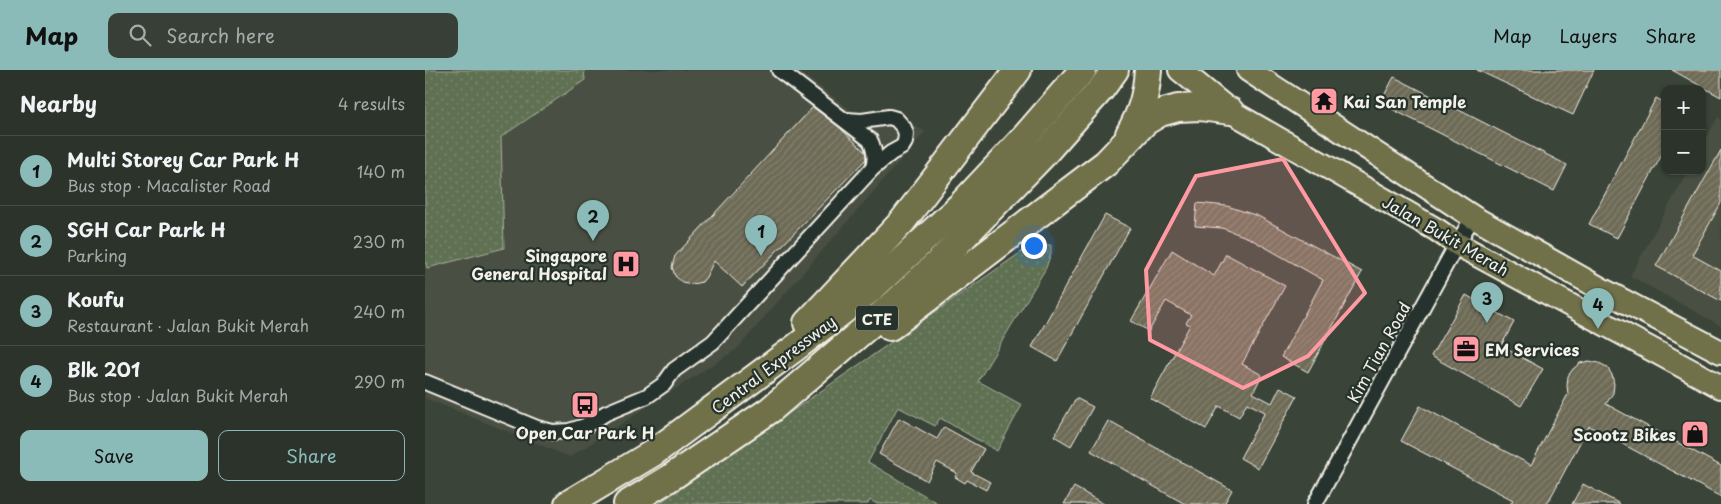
<!DOCTYPE html>
<meta charset="utf-8">
<style>
:root{--surface:#2c332b;--page:#383f37;--text:#f1f3f6;--muted:#a6aaa9;--line:#484e47;--accent:#8bbbb9}
body{margin:0;font-family:"Playpen Sans",sans-serif;background:var(--page);color:var(--text)}
.controls{position:absolute;right:15px;top:15px;display:grid;overflow:hidden;border-radius:10px;box-shadow:0 1px 4px #0004}
.controls button{width:45px;height:45px;display:grid;place-items:center;padding:0;border:0;border-bottom:1px solid var(--line);background:var(--surface);color:var(--text);font:25px sans-serif}
.you{position:absolute;left:608px;top:175px;width:18px;height:18px;margin:-12px;border:4px solid #fff;border-radius:50%;background:#1a73e8;box-shadow:0 0 0 8px #1a73e833}
.badge{display:grid;place-items:center;width:32px;height:32px;border-radius:50%;background:var(--accent);color:#111;font-size:16px;font-weight:700}
.pin{position:absolute;translate:-50% -41px;filter:drop-shadow(0 1px 2px #0008)}
.pin::after{content:'';position:absolute;top:26px;width:18px;height:15px;background:inherit;clip-path:polygon(0 0,100% 0,50% 100%)}
.list{margin:0;padding:0;list-style:none}
h2{display:flex;justify-content:space-between;align-items:center;height:65px;margin:0;padding:0 20px;font-size:21px}
h2 small{font-size:16px;font-weight:400;color:var(--muted)}
.list li{display:grid;grid-template-columns:32px 1fr auto;gap:15px;align-items:center;box-sizing:border-box;height:70px;padding:0 20px;border-top:1px solid var(--line)}
.list b{display:block;font-size:19px;white-space:nowrap}
.list p{margin:0;font-size:16px;white-space:nowrap;color:var(--muted)}
.list em{font-size:16px;font-style:normal;color:var(--muted)}
.actions{display:flex;gap:10px;padding:15px 20px}
.actions a{flex:1;padding:11px 0;border:1px solid var(--accent);border-radius:10px;text-align:center;font-size:18px;color:var(--accent)}
.actions .main{background:var(--accent);color:#111}
.icon{flex:none;width:28px;height:28px;fill:none;stroke:currentColor;stroke-width:2;stroke-linecap:round;stroke-linejoin:round}
.map{position:relative;flex:none;width:1296px;height:434px;overflow:hidden}
header{display:flex;align-items:center;gap:30px;box-sizing:border-box;height:70px;padding:0 25px;background:var(--accent);color:#111}
header strong{font-size:24px}
nav{display:flex;gap:28px;margin-inline-start:auto;font-size:18px}
.search{width:350px;height:45px;background:var(--page);display:flex;align-items:center;gap:12px;box-sizing:border-box;padding:0 18px;border-radius:10px;color:var(--muted);font-size:19px}
main{display:flex}
aside{flex:1;background:var(--surface)}
.map>svg:first-child{display:block}
.built{fill:#4a4f42}
.park{fill:url(#park-dots);stroke:#aab19e}
.building{fill:url(#building-hatch);stroke:#f4f1e8}
.lines{fill:none;stroke-linecap:round;stroke-linejoin:round}
.minor-casing{stroke:#f4f1e8;stroke-width:18}
.primary-casing{stroke:#f4f1e8;stroke-width:26}
.motorway-casing{stroke:#f4f1e8;stroke-width:30}
.minor{stroke:#26332d;stroke-width:14}
.primary{stroke:#70704a;stroke-width:22}
.motorway{stroke:#70704a;stroke-width:26}
.marked{fill:#ff9aa2;fill-opacity:0.2;stroke:#ff9aa2;stroke-width:4;stroke-linejoin:round}
.labels{text-anchor:middle;dominant-baseline:central;stroke-width:4.5;stroke-linejoin:round;paint-order:stroke}
.shield{fill:#26332d;stroke:#b6b8b0;stroke-width:1}
.shield-label{font-size:15px;font-weight:bold;fill:#f4f1e8}
.poi-label{font-size:16px;font-weight:bold;fill:#f4f1e8;stroke:#26332d;text-anchor:start}
.street-label{font-size:16px;fill:#f4f1e8;stroke:#26332d}
</style>
<header>
<strong>Map</strong>
<div class="search"><svg class="icon" aria-label="search" viewBox="0 0 24 24"><circle cx="10" cy="10" r="6"/><path d="M15 15l6 6"/></svg>Search here</div>
<nav><a>Map</a><a>Layers</a><a>Share</a></nav>
</header>
<main>
<aside>
<h2>Nearby<small>4 results</small></h2>
<ul class="list">
<li><span class="badge">1</span><div><b>Multi Storey Car Park H</b><p>Bus stop · Macalister Road</p></div><em>140 m</em></li>
<li><span class="badge">2</span><div><b>SGH Car Park H</b><p>Parking</p></div><em>230 m</em></li>
<li><span class="badge">3</span><div><b>Koufu</b><p>Restaurant · Jalan Bukit Merah</p></div><em>240 m</em></li>
<li><span class="badge">4</span><div><b>Blk 201</b><p>Bus stop · Jalan Bukit Merah</p></div><em>290 m</em></li>
</ul>
<div class="actions"><a class="main">Save</a><a>Share</a></div>
</aside>
<div class="map">
<svg width="1296" height="434" viewBox="0 0 1296 434">
<defs>
<pattern id="park-dots" width="8" height="8" patternUnits="userSpaceOnUse" patternTransform="scale(1.25)"><rect width="8" height="8" fill="#607153"/><path d="M2 2h.1M6 6h.1" fill="none" stroke="#77866c" stroke-width="1.8" stroke-linecap="round"/></pattern>
<pattern id="building-hatch" width="6" height="6" patternUnits="userSpaceOnUse" patternTransform="scale(1.25)"><rect width="6" height="6" fill="#6d6a56"/><path d="M-1 1l2-2M0 6l6-6M5 7l2-2" fill="none" stroke="#82806e"/></pattern>
</defs>
<rect width="100%" height="100%" fill="#3b4439"/>
<filter id="ink" filterUnits="userSpaceOnUse"><feTurbulence type="fractalNoise" baseFrequency=".02" numOctaves="2"/><feDisplacementMap in="SourceGraphic" scale="10" xChannelSelector="R" yChannelSelector="G"/><feConvolveMatrix kernelMatrix="1 2 1 2 8 2 1 2 1" color-interpolation-filters="sRGB"/></filter>
<g filter="url(#ink)">
<g class="built">
<path d="M159 0H372L431 44 463 38 500 62 312 279 145 387 0 328V191L2 198 79 178 76 67 159 11Z"/>
<path d="M1293 47 1296 49V256L1205 206 1263 101H1277V75Z"/>
</g>
<g class="park">
<path d="M0 0H159L160 10 76 67 79 178 2 198 0 191Z"/>
<path d="M608 174 626 175V183L621 198 553 311 597 335 572 381 515 348 510 356 473 337 443 392 514 434H452L445 430 443 434H233Z"/>
</g>
<g class="building">
<path d="M1052 0H1169L1148 45Z"/>
<path d="M1247 0H1296V27L1283 20Z"/>
<path d="M969 7 1142 95 1129 121 955 33Z"/>
<path d="M1231 28 1240 33V79L1192 168 1164 154Z"/>
<path d="M388 37 414 57 441 83V89L317 217 289 191 281 207 277 212 267 214 257 212 250 206 247 197 250 186Z"/>
<path d="M1296 80V133L1267 185 1296 201V231L1231 196Z"/>
<path d="M772 133 802 136 833 146 937 202 883 302 856 287 898 210 824 168 797 158 770 156Z"/>
<path d="M680 145 705 158 632 291 607 277Z"/>
<path d="M747 180 789 206 801 184 860 216 817 294 837 305 828 323 847 333 855 317 872 326 833 398 815 388 840 342 822 333 814 347 794 336 781 359 725 328 765 255 761 253 766 245 741 231 724 261 706 251Z"/>
<path d="M1041 225 1089 252 1076 276 1118 299 1096 336 1006 286Z"/>
<path d="M1164 291 1174 293 1182 297 1187 305 1189 314 1188 323 1181 334 1296 396V427L1164 356 1122 434H1085L1088 430 976 371 995 336 1106 395 1143 324 1142 316 1143 306 1148 299 1155 293Z"/>
<path d="M651 328 668 337 646 376 629 366Z"/>
<path d="M474 348 512 369 519 357 559 379 546 402 565 412 561 420 542 410 540 413 530 407 532 403 512 392 502 411 454 384Z"/>
<path d="M683 351 807 420 799 434H760L666 381Z"/>
<path d="M1158 414 1195 434H1147Z"/>
<path d="M649 417 679 434H639Z"/>
</g>
<g class="lines">
<defs>
<g id="minor">
<path d="M354 0 445 70C450 80 451 88 448 98"/>
<path d="M0 312 112 358 128 362 144 361 160 356 181 343 222 326 239 314 249 300 288 272 448 98 466 83 477 77 480 72 481 64 479 58 471 49 464 47 437 51 421 50"/>
<path d="M890 434 1032 174 1048 147"/>
</g>
<g id="primary">
<path d="M755 0 805 41 1012 160 1032 174 1296 317"/>
<path d="M823 0 1048 147 1178 220 1296 282"/>
</g>
<g id="motorway">
<path d="M704 64C717 41 721 26 723 0"/>
<path d="M382 253 477 152 593 0"/>
<path d="M465 257 681 93 720 52 735 43 753 38 775 37 805 41"/>
<path d="M143 434 228 383 370 278 445 220 535 136 598 69 658 0"/>
<path d="M202 434 245 408 345 340 470 233 518 188 617 86 677 18 690 0"/>
</g>
</defs>
<use href="#minor" class="minor-casing"/>
<use href="#primary" class="primary-casing"/>
<use href="#motorway" class="motorway-casing"/>
<use href="#minor" class="minor"/>
<use href="#primary" class="primary"/>
<use href="#motorway" class="motorway"/>
</g>
</g>
<path class="marked" d="M858 89 940 223 883 286 818 318 725 270 721 200 771 106Z"/>
<defs>
<symbol id="temple-square" viewBox="-11 -11 22 22"><rect x="-9" y="-9" width="18" height="18" rx="4" fill="#ff9aa2" stroke="#26332d"/><path d="M0-6L5-2H3V0L6.5 2.5H4V6H1.5V3h-3V6H-4V2.5H-6.5L-3 0V-2H-5Z" fill="#111"/></symbol>
<symbol id="hospital-square" viewBox="-11 -11 22 22"><rect x="-9" y="-9" width="18" height="18" rx="4" fill="#ff9aa2" stroke="#26332d"/><path d="M-5-5h3v3.5h4V-5h3V5h-3V1.5h-4V5h-3Z" fill="#111"/></symbol>
<symbol id="office-square" viewBox="-11 -11 22 22"><rect x="-9" y="-9" width="18" height="18" rx="4" fill="#ff9aa2" stroke="#26332d"/><path d="M-6-3h4V-5.5h4V-3h4V5H-6ZM-1-4.5V-3h2v-1.5ZM-6 0V1H6V0Z" fill="#111"/></symbol>
<symbol id="bus-square" viewBox="-11 -11 22 22"><rect x="-9" y="-9" width="18" height="18" rx="4" fill="#ff9aa2" stroke="#26332d"/><path d="M-5-6H5V4H4V6H2V4H-2V6H-4V4H-5ZM-3.5-4V0h7V-4ZM-3.5 1.2v1.5H-2V1.2ZM2 1.2v1.5H3.5V1.2Z" fill="#111"/></symbol>
<symbol id="shop-square" viewBox="-11 -11 22 22"><rect x="-9" y="-9" width="18" height="18" rx="4" fill="#ff9aa2" stroke="#26332d"/><path d="M-5-2.5h2.3a2.7 3.5 0 0 1 5.4 0H5L5.5 6h-11ZM-1.5-2.5h3a1.5 2.3 0 0 0-3 0Z" fill="#111"/></symbol>
</defs>
<g fill-rule="evenodd">
<use href="#temple-square" x="883" y="15" width="32" height="32"/>
<use href="#hospital-square" x="185" y="178" width="32" height="32"/>
<use href="#office-square" x="1025" y="263" width="32" height="32"/>
<use href="#bus-square" x="144" y="319" width="32" height="32"/>
<use href="#shop-square" x="1254" y="348" width="32" height="32"/>
</g>
<g class="labels">
<rect class="shield" x="431" y="235.5" width="42" height="25" rx="4"/>
<g class="shield-label">
<text x="452" y="248">CTE</text>
</g>
<g class="poi-label">
<text x="918" y="31">Kai San Temple</text>
<text x="182" y="185" text-anchor="end">Singapore<tspan x="182" dy="18">General Hospital</tspan></text>
<text x="1060" y="279">EM Services</text>
<text x="160" y="362" text-anchor="middle">Open Car Park H</text>
<text x="1251" y="364" text-anchor="end">Scootz Bikes</text>
</g>
<g class="street-label">
<text transform="translate(1021 165) rotate(30)">Jalan Bukit Merah</text>
<text transform="translate(953 282) rotate(-61)">Kim Tian Road</text>
<text transform="translate(348 294) rotate(-37)">Central Expressway</text>
</g>
</g>
</svg>
<div class="controls">
<button>+</button>
<button>−</button>
</div>
<div class="you"></div>
<div class="pin badge" style="left:336px;top:186px">1</div>
<div class="pin badge" style="left:168px;top:171px">2</div>
<div class="pin badge" style="left:1062px;top:253px">3</div>
<div class="pin badge" style="left:1173px;top:259px">4</div>
</div>
</main>
